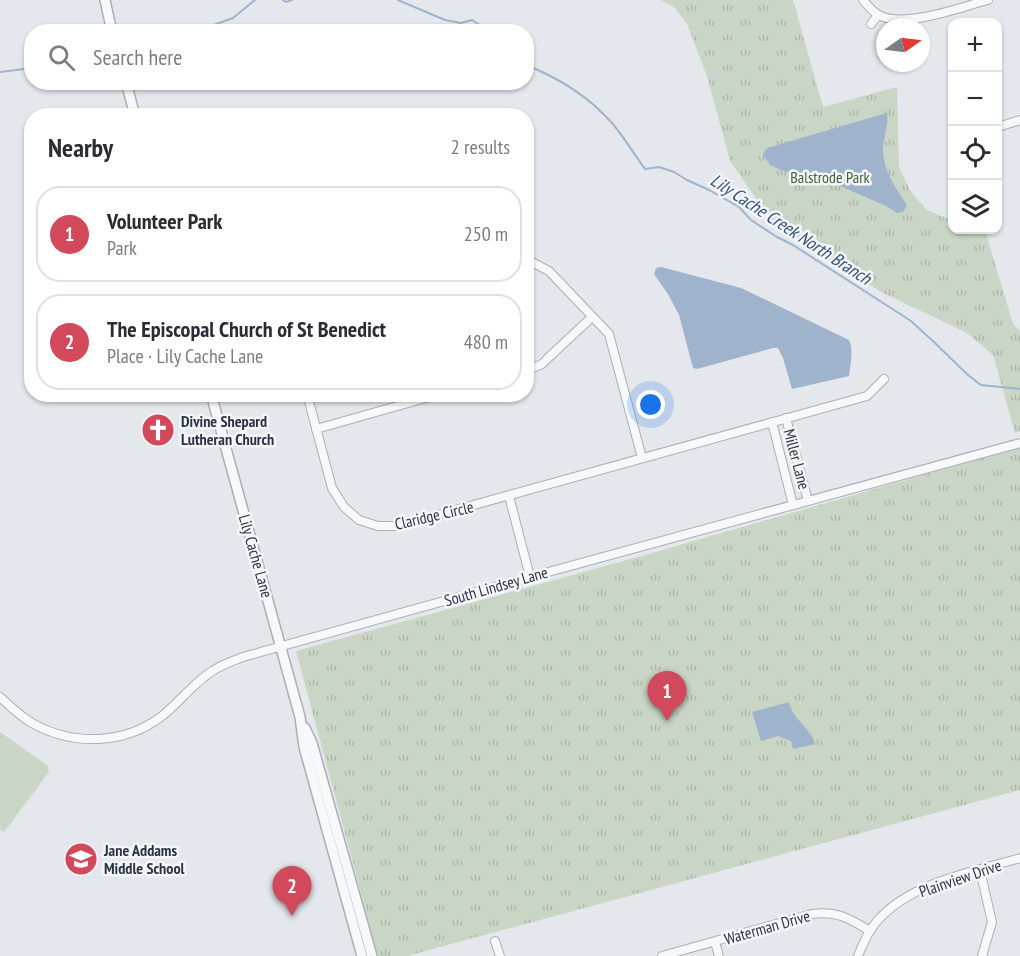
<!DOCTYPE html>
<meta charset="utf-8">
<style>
:root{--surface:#fff;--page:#f7f7f7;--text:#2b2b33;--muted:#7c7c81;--line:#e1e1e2;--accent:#d1495b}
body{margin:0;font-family:"PT Sans Narrow",sans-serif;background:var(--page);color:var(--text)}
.controls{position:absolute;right:18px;top:18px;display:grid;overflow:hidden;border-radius:12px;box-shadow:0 2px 4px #0004}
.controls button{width:54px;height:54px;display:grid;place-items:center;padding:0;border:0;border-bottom:2px solid var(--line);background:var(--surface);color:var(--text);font:30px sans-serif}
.compass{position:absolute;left:876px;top:18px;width:54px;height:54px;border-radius:50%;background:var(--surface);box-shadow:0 2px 4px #0004;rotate:76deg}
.you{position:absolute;left:651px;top:405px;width:21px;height:21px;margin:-15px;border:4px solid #fff;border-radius:50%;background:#1a73e8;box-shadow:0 0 0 9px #1a73e833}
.badge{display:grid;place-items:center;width:39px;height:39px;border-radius:50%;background:var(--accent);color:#fff;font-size:20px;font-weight:700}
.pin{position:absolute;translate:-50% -50px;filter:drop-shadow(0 2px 3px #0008)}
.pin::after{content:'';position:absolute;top:32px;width:21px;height:18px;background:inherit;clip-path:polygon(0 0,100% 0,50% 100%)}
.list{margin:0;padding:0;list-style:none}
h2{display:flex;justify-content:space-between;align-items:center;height:78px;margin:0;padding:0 24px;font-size:26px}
h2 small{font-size:20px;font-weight:400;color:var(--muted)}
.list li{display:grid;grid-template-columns:39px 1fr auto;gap:18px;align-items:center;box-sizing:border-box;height:96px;margin:0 12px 12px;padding:0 12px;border:2px solid var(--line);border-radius:24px}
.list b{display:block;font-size:22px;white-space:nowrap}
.list p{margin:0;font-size:20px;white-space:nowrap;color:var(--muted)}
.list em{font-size:20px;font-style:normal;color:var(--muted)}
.icon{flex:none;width:33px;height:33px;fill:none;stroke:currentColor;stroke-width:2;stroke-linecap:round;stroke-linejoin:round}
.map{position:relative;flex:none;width:1020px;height:956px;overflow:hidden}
.search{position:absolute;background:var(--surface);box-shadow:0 2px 4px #0004;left:24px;top:24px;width:510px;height:66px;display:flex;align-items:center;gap:15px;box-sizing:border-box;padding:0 21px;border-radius:24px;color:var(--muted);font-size:22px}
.panel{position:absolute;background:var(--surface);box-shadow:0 2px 4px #0004;left:24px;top:108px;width:510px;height:294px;border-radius:24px}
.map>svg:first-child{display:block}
.grass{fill:#c9d6c5}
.park{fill:url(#park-tufts)}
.water{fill:#9fb4cc}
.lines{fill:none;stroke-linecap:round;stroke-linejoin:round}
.stream{stroke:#9fb4cc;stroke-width:2}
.minor-casing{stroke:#a9aeb7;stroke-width:10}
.tertiary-casing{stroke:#a9aeb7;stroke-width:12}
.minor{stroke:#f7f8fa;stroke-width:8}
.tertiary{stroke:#f7f8fa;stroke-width:9}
.labels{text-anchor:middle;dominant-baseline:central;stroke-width:5;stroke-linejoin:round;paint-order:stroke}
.park-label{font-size:16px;fill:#3f6138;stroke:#f4f6f9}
.poi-label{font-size:16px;font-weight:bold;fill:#2b3445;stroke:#f4f6f9;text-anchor:start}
.street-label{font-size:16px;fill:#2b3445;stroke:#f4f6f9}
.water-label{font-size:18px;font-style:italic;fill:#34527a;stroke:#f4f6f9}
</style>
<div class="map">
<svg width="1020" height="956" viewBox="0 0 1020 956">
<defs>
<pattern id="park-tufts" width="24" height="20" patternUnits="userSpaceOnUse" patternTransform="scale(1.5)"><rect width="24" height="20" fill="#c9d6c5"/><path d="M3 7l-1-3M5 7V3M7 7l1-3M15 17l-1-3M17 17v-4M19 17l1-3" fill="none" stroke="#adb8ab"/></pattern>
</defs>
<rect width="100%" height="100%" fill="#e4e7ec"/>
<path class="grass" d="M0 732 47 765 49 772 4 832 0 829Z"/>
<g class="park">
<path d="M661 0H793L823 107 897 87 899 168 911 192 927 210 948 219H952V230H985L1013 324 1020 331V431L1015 433 993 355 967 333 883 293 774 224 730 161 707 76 687 24 674 7Z"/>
<path d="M1020 447V790L407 956H378L296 651 656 552Z"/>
</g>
<g class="water">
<path d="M887 113C889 124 884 135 883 147 882 169 895 187 907 205L903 212 897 213 886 206 833 183 781 170 770 165 763 154 767 148Z"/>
<path d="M661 267 741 288 849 340C854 350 850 365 849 376L792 389 783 358 778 348H773L697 369 693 368 679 315 668 294 654 274 656 268Z"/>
<path d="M789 702C793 720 810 727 815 744L793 749 791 741 778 736 761 741 752 712Z"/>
</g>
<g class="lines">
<g class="stream">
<path d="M283 0 286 2 292 0"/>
<path d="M398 0 445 20 461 23 472 20 491 32"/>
<path d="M194 32 233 18 255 0"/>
<path d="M526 65C559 78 589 97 612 123 624 137 634 154 645 169L659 167 674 172 687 180 709 190 739 207 751 220 777 237 793 245 911 321 935 343 968 375 981 385 1020 389"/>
<path d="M0 72 32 68"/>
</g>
<defs>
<g id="minor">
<path d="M863 0C867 5 871 10 877 14 902 30 961 7 988 0"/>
<path d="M871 24 878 15"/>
<path d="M998 127 1020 120"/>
<path d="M526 259 549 271 609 334 642 458"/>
<path d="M526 371 542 364 547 359 592 317"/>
<path d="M307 394 332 488 344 507 359 520 378 526H398L867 396 884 379"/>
<path d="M786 418 808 501"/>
<path d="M772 422 793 505"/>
<path d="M316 429 440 394"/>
<path d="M509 496 530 577"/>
<path d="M0 697C10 706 20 716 32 723 73 746 124 745 162 716 180 702 194 682 214 670 223 664 233 661 243 657L530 577 1020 443"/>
<path d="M980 870 992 922 982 956"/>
<path d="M495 941 500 956"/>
<path d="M715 942 719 956"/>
<path d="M662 956 812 914C837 911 849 918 870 931"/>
<path d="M858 956C863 943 869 930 878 920 912 882 973 872 1020 858"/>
</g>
<g id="tertiary">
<path d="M105 0 112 32"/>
<path d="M126 82 135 116"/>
<path d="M211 394 300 717 304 747 362 956"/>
<path d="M305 728 312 743 372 956"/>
</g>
</defs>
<use href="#minor" class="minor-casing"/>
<use href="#tertiary" class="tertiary-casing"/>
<use href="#minor" class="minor"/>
<use href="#tertiary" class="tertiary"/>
</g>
<defs>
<symbol id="church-disc" viewBox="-11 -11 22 22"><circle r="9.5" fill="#d1495b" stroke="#f4f6f9"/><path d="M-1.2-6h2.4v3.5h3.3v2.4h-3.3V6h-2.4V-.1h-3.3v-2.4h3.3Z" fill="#fff"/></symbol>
<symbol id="school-disc" viewBox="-11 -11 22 22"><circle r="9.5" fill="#d1495b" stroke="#f4f6f9"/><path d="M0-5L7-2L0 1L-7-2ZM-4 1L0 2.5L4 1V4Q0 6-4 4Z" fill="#fff"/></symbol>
</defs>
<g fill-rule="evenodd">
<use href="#church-disc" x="139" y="411" width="38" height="38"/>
<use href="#school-disc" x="62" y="840" width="38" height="38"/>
</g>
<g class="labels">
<g class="park-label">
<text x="830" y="177">Balstrode Park</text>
</g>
<g class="poi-label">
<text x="181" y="421">Divine Shepard<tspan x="181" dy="18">Lutheran Church</tspan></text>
<text x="104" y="850">Jane Addams<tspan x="104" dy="18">Middle School</tspan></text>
</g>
<g class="street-label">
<text transform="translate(797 459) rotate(75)">Miller Lane</text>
<text transform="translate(434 515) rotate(-13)">Claridge Circle</text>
<text transform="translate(256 556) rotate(74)">Lily Cache Lane</text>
<text transform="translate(496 586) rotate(-16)">South Lindsey Lane</text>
<text transform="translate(960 878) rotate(-19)">Plainview Drive</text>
<text transform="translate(767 927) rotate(-16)">Waterman Drive</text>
</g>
<g class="water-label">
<text transform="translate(791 229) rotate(33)">Lily Cache Creek North Branch</text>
</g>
</g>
</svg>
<div class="controls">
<button>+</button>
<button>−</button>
<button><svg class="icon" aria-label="locate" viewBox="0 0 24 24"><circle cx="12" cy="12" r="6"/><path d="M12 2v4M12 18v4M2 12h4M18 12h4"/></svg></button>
<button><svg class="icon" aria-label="layers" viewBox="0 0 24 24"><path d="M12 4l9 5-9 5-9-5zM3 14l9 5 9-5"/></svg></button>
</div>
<svg class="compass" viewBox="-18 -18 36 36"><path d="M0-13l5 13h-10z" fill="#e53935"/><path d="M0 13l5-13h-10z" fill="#7c7c81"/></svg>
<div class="you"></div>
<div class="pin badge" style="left:667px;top:721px">1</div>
<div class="pin badge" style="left:292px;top:916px">2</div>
<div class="search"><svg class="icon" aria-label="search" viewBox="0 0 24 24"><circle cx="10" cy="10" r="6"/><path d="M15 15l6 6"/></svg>Search here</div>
<section class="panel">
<h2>Nearby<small>2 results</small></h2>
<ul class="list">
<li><span class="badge">1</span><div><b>Volunteer Park</b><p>Park</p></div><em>250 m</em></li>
<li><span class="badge">2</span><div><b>The Episcopal Church of St Benedict</b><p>Place · Lily Cache Lane</p></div><em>480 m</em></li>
</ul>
</section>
</div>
